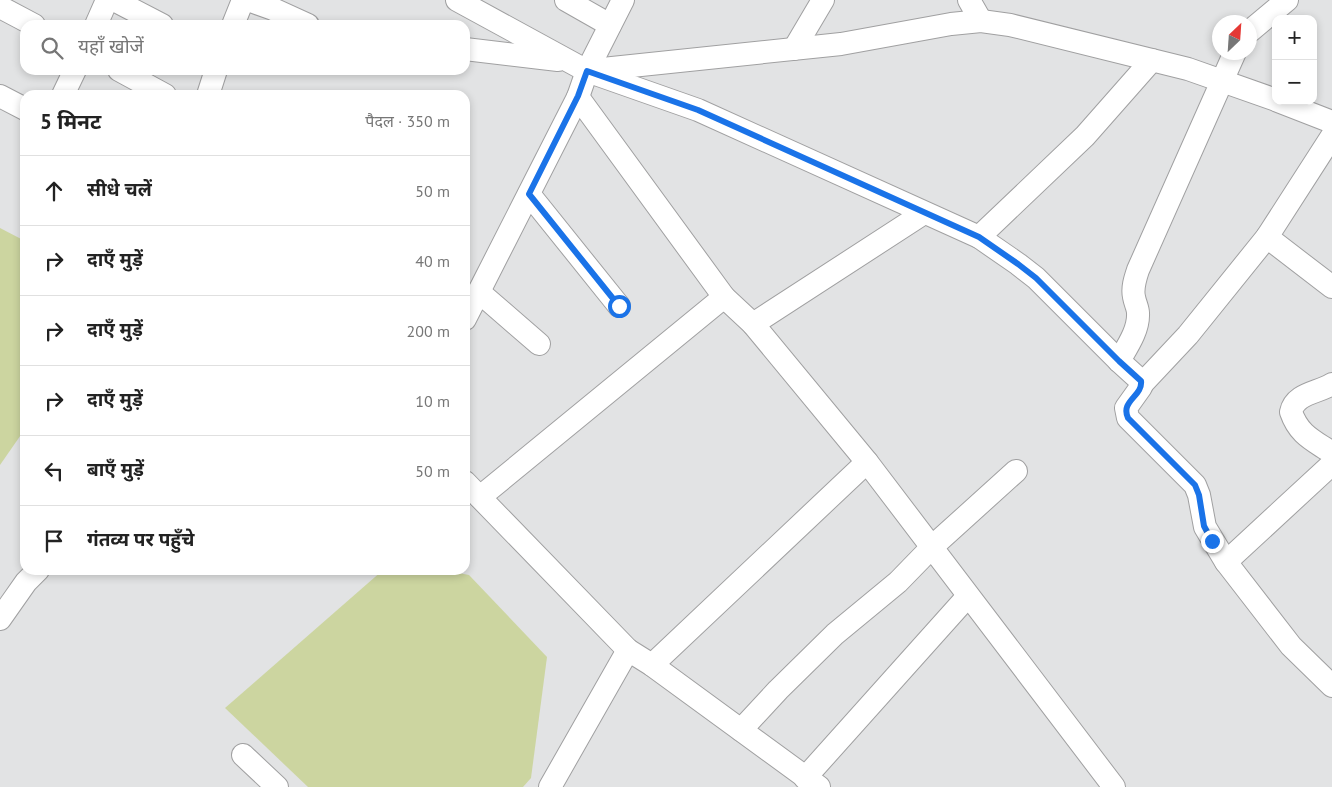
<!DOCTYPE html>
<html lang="hi">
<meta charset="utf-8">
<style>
:root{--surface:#fff;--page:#f2f2f2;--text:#222;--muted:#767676;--line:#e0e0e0}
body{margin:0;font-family:"PT Sans","Noto Sans Devanagari",sans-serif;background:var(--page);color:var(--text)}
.controls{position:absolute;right:15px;top:15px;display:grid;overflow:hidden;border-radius:10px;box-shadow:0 2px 8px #0003}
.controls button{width:45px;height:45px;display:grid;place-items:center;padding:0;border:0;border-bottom:1px solid var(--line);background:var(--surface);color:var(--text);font:25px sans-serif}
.compass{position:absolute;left:1212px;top:15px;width:45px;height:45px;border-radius:50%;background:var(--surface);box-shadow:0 2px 8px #0003;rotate:25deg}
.stop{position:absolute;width:15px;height:15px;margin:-11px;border:4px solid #1a73e8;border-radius:50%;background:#fff}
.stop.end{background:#1a73e8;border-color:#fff;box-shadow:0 1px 5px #0008}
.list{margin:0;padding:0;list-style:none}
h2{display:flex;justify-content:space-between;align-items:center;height:65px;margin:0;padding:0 20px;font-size:21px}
h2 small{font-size:16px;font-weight:400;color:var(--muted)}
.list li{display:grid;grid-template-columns:32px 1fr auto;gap:15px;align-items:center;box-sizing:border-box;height:70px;padding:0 20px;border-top:1px solid var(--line)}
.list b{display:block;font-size:19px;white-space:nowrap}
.list em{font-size:16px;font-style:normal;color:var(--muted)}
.icon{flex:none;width:28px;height:28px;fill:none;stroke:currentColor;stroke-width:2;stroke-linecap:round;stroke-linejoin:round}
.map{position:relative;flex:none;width:1332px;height:787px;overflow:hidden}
.search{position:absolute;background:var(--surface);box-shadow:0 2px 8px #0003;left:20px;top:20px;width:450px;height:55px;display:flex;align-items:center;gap:12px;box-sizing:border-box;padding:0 18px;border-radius:15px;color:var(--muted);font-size:19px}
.panel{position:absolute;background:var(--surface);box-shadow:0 2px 8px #0003;left:20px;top:90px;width:450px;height:485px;border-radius:15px}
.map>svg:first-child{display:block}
.green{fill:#ccd5a0}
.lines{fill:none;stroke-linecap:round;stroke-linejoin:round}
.minor-casing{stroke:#a0a0a1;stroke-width:24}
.minor{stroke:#fff;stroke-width:22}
.route{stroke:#1a73e8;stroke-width:6}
</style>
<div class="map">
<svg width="1332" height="787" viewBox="0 0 1332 787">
<rect width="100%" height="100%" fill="#e2e3e4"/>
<g class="green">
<path d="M0 228 25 241V429L0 465Z"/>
<path d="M383 570H443L469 575 547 657 531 778 523 787H308L225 708Z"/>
</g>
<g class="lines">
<defs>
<g id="minor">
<path d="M114 0 162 25"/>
<path d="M248 0 273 9 308 25"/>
<path d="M457 0 587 71 698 110 979 237 1018 264 1036 278 1119 361 1141 381V387L1126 408 1128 418 1195 485 1199 495 1205 527 1226 562 1291 646 1332 686"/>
<path d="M566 0 610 25"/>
<path d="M969 0 981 21"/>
<path d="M0 7 34 25"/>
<path d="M96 25 107 0"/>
<path d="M233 25 243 0"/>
<path d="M1250 31 1287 0"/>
<path d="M465 49 558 60"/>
<path d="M794 49 823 0"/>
<path d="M119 70 165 95"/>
<path d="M593 70 841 44 951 24 981 21 1010 25 1188 69 1276 100"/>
<path d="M63 95 75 70"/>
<path d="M208 95 216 70"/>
<path d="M0 96 25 109"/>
<path d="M578 97 724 297 753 324 867 462 1114 787"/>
<path d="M1278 101 1332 122"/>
<path d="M529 194 619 306"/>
<path d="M979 237 1085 136 1152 60"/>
<path d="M1267 237 1332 287"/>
<path d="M479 292 539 344"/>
<path d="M465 319 578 97 587 71 623 0"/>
<path d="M753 324 924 213"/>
<path d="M1119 361C1127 347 1139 330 1138 313 1138 308 1135 303 1134 297 1132 288 1135 279 1138 270L1235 52"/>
<path d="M1142 384 1188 335 1267 237 1332 136"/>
<path d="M1332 384C1318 393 1295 393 1291 412 1299 435 1313 440 1332 453"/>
<path d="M465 482 628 650 652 665 819 787"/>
<path d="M480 497 724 297"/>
<path d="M1226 562 1332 464"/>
<path d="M0 619 26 582 38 570"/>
<path d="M652 665 867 462"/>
<path d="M741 730 778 690 835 634 898 582 933 546 1016 471"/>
<path d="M243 755 277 787"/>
<path d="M805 778 968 596"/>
<path d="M550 787 628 650"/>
</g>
</defs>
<use href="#minor" class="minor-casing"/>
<use href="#minor" class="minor"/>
</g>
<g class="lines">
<path class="route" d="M619 306 529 194 578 96 587 71 698 110 979 237 1018 264 1036 278 1119 361 1141 381C1143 396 1120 401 1128 418L1195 485 1199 495 1204 526 1212 541"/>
</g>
</svg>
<div class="controls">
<button>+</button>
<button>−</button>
</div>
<svg class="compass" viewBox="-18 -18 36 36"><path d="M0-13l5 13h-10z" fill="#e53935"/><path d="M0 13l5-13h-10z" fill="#767676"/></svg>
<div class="stop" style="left:619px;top:306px"></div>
<div class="stop end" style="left:1212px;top:541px"></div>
<div class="search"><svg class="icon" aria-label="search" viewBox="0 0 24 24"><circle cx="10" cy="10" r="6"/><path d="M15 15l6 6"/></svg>यहाँ खोजें</div>
<section class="panel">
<h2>5 मिनट<small>पैदल · 350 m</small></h2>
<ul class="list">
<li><svg class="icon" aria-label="ahead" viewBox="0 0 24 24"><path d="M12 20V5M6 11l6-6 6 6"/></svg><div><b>सीधे चलें</b></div><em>50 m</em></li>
<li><svg class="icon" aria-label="right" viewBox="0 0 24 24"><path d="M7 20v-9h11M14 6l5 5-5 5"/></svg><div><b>दाएँ मुड़ें</b></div><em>40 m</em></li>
<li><svg class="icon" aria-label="right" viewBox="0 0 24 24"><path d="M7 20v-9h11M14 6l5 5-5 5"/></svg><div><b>दाएँ मुड़ें</b></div><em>200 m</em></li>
<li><svg class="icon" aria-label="right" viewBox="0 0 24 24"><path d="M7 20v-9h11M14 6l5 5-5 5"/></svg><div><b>दाएँ मुड़ें</b></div><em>10 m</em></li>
<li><svg class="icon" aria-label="left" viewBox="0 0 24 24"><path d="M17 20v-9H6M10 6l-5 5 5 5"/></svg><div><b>बाएँ मुड़ें</b></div><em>50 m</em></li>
<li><svg class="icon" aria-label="arrive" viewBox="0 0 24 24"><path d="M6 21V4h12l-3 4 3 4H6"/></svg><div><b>गंतव्य पर पहुँचे</b></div></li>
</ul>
</section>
</div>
